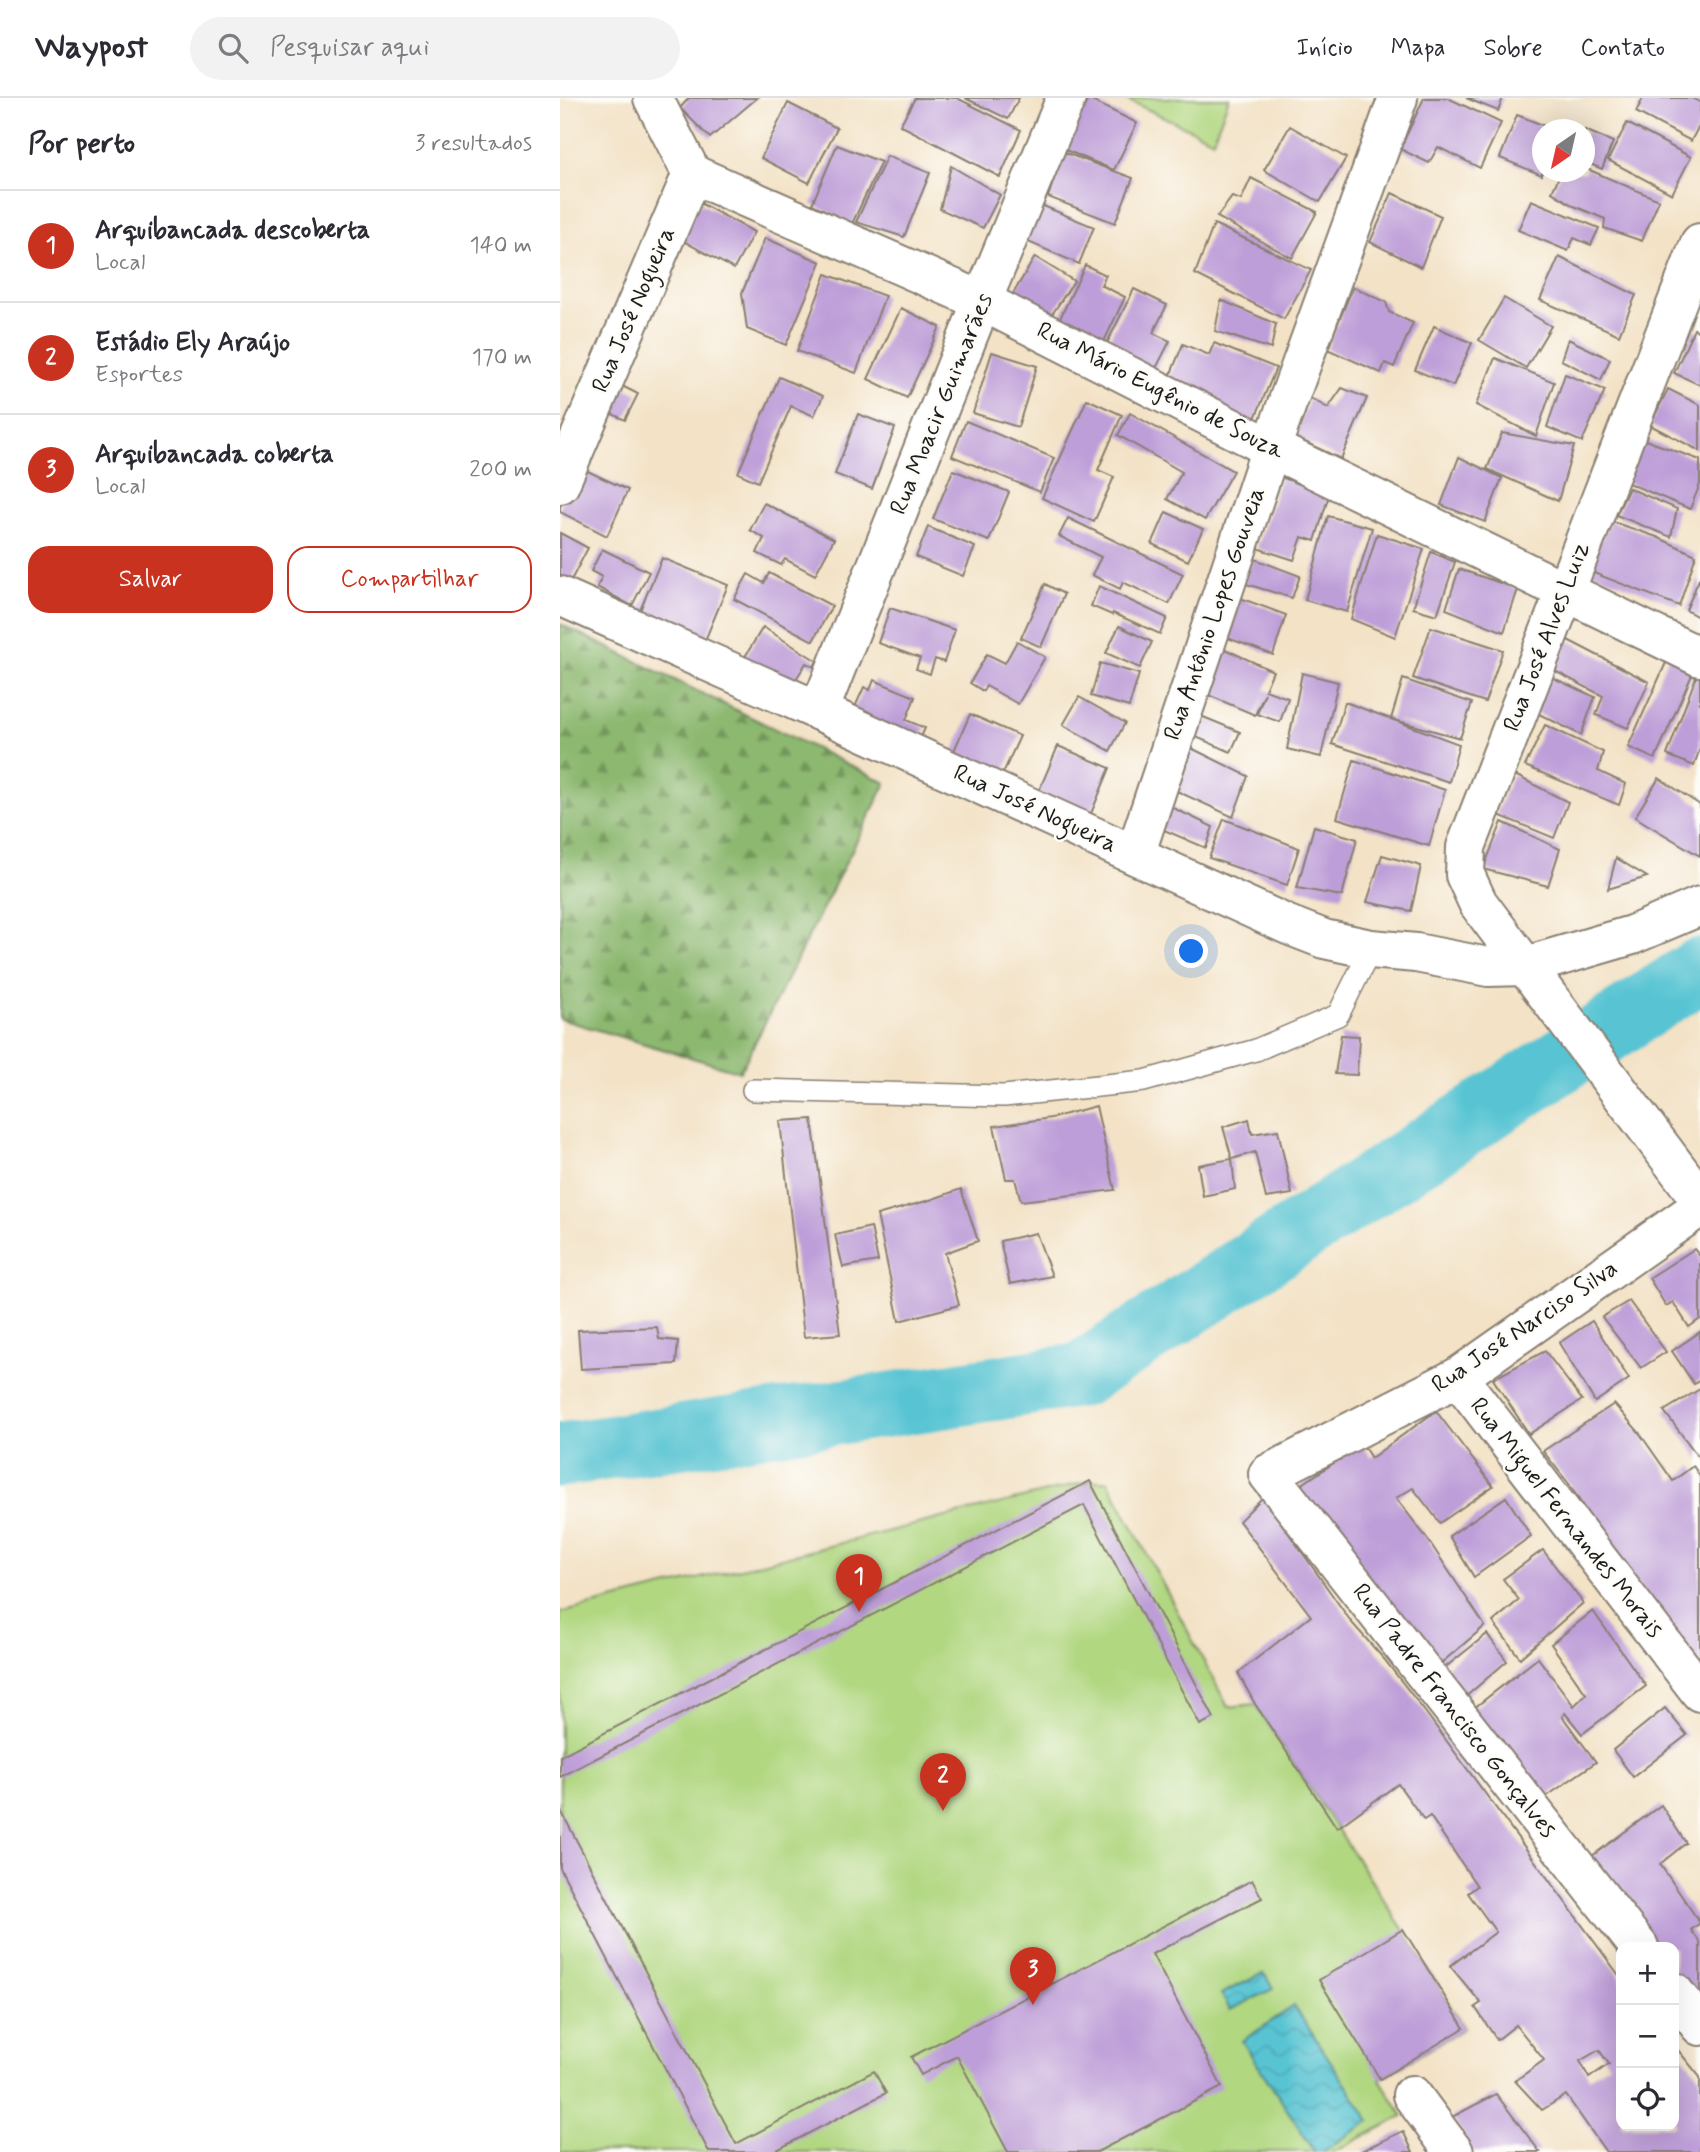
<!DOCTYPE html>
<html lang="pt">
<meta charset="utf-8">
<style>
:root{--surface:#fff;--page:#f2f2f3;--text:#2b2b33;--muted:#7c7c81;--line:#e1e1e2;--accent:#c8321e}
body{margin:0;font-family:Mynerve,sans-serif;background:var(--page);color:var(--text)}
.controls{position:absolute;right:21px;bottom:21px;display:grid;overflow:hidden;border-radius:14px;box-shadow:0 7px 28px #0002}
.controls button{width:63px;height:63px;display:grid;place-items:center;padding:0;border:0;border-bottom:2px solid var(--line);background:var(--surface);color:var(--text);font:35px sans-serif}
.compass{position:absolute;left:972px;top:21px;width:63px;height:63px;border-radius:50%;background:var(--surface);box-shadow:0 7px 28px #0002;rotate:214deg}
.you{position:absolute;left:632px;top:854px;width:24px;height:24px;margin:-18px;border:5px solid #fff;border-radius:50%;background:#1a73e8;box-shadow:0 0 0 10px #1a73e833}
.badge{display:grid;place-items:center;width:46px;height:46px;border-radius:50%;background:var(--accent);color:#fff;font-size:23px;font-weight:700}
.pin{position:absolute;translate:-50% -58px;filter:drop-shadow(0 2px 4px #0008)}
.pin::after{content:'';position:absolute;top:37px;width:24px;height:21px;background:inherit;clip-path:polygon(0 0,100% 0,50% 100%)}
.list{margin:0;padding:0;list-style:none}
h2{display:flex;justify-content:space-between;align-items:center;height:91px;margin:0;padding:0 28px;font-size:30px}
h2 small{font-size:23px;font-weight:400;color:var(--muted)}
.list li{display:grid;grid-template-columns:46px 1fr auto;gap:21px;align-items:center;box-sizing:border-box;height:112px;padding:0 28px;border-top:2px solid var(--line)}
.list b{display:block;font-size:26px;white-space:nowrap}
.list p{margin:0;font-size:23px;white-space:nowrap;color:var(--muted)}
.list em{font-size:23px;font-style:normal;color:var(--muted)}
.actions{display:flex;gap:14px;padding:21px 28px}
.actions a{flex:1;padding:16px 0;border:2px solid var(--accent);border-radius:21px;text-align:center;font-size:24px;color:var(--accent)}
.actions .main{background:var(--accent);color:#fff}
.icon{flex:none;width:38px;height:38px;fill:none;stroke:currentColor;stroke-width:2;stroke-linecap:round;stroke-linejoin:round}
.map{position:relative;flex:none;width:1140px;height:2054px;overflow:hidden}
header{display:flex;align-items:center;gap:42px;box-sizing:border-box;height:98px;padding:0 35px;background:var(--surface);border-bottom:2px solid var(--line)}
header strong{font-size:33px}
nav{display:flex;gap:38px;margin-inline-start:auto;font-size:24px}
.search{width:490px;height:63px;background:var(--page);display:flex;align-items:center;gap:18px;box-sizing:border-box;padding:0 24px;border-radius:38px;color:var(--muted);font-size:26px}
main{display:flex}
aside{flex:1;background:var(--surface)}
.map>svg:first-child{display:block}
.forest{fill:url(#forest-firs);stroke:#546a46;stroke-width:2}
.garden{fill:#b1d781;stroke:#667a4e;stroke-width:2}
.water{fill:url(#water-waves);stroke:#3a7078;stroke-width:2}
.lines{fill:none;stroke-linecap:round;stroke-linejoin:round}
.river{stroke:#59c4d3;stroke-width:65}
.building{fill:#be9ed8;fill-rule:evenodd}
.lane-casing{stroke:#887f71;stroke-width:24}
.street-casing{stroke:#887f71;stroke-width:42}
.lane{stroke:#fff;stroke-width:21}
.street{stroke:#fff;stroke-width:38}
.labels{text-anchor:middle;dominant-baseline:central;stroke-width:5;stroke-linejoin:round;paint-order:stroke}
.street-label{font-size:24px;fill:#1c1c1c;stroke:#fdfcf7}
</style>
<header>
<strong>Waypost</strong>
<div class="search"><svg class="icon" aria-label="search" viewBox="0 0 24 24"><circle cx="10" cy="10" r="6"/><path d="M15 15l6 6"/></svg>Pesquisar aqui</div>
<nav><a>Início</a><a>Mapa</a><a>Sobre</a><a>Contato</a></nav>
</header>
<main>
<aside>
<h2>Por perto<small>3 resultados</small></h2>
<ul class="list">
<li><span class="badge">1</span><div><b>Arquibancada descoberta</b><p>Local</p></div><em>140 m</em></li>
<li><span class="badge">2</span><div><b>Estádio Ely Araújo</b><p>Esportes</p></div><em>170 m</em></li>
<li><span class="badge">3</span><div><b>Arquibancada coberta</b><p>Local</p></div><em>200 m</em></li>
</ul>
<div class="actions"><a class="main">Salvar</a><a>Compartilhar</a></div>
</aside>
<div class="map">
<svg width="1140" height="2054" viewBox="0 0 1140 2054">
<defs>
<pattern id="forest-firs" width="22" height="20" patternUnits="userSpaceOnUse" patternTransform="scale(1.75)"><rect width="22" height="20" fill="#8cb86f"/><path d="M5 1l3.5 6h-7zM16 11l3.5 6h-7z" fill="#72955a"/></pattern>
<pattern id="water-waves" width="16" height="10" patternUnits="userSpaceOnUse" patternTransform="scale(1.75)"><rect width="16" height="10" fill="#59c4d3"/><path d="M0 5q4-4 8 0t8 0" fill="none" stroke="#4da8b5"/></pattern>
</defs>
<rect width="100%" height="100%" fill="#fdfcf7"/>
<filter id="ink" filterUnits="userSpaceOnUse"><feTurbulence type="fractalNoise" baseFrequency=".0143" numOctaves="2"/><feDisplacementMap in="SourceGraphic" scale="14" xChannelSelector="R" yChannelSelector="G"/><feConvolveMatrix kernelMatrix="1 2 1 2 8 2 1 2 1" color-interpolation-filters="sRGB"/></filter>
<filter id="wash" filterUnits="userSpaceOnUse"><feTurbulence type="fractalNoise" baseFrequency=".00686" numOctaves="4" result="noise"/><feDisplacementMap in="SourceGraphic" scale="28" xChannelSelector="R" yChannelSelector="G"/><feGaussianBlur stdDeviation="1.57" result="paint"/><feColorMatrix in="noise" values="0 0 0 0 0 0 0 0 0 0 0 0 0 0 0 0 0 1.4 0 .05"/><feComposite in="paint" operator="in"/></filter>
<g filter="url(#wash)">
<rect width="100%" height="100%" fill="#f3e2c6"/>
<path class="forest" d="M0 526 326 685 180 974 0 921Z"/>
<g class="garden">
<path d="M563 0H669L653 42Z"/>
<path d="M530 1383H548L668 1609 695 1606 843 1831 904 1930 820 1981 843 2018 774 2054H0V1515Z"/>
</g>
<g class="water">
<path d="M704 1875 713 1891 670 1912 661 1896Z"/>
<path d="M734 1908 810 2023 762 2054H755L682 1943Z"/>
</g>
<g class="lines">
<path class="river" d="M0 1357 521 1277 1140 872"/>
</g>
<g id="blocks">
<g class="building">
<path d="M129 0H197L150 40 120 10Z"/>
<path d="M355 0H397L461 32 440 79 340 27Z"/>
<path d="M405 0H459L448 21Z"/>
<path d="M864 0H888L941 25 920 70 878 49 869 65 840 51Z"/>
<path d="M906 0H943L938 13Z"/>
<path d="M1083 0H1132L1140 4V26L1131 43 1076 14Z"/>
<path d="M528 1 577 25 554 72 503 51Z"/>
<path d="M228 5 277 30 249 85 201 60Z"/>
<path d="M957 17 993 31 982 32V77L940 60Z"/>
<path d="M1067 25 1131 59 1112 96 1048 62Z"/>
<path d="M730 28 786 60 760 104 704 72Z"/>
<path d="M1025 32 1053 44 1042 71 1025 64Z"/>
<path d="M277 47 321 64 292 126 252 106Z"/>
<path d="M503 54 573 80 555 125 488 99Z"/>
<path d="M327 58 370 75 344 139 296 124Z"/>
<path d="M391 68 440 97 423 130 380 111Z"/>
<path d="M1025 70 1099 102 1082 143 1044 130 1045 121 1014 108 992 94 1001 74H1025Z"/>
<path d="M691 80 757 114 732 160 657 119 672 99 681 102Z"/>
<path d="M832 95 881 118 861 169 810 144Z"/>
<path d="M971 102 1039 130 1031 147 1014 140 1008 153 958 132Z"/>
<path d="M140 105 194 134 174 171 120 141Z"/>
<path d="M481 107 534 129 519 166 466 143Z"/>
<path d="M654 126 751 172 724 221 635 176Z"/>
<path d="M205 140 261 164 226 247 187 231 182 195Z"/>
<path d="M475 159 514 183 485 227 445 209Z"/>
<path d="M999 159 1076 197 1059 237 980 202Z"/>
<path d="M525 167 546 177 541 187 565 199 541 250 496 229Z"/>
<path d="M266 176 325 198 296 275 237 253Z"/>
<path d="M793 189 826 204 829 214 853 225 834 269 825 265 821 275 767 251Z"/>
<path d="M574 191 607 207 593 235 610 243 590 282 541 257Z"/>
<path d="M944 200 991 228 966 270 919 242Z"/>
<path d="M661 202 716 226 711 251 655 233Z"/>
<path d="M341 210 380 229 347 300 308 281Z"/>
<path d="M874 228 912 245 893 288 855 272Z"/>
<path d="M1134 231 1140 234V287L1114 275Z"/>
<path d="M1008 241 1050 261 1041 282 1001 262Z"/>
<path d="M654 245 716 270 691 330 603 295 623 246 649 257Z"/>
<path d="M432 254 477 268 458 329 413 315Z"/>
<path d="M935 260 994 284 976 338 916 307Z"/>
<path d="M1005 276 1045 292 1022 344 987 329Z"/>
<path d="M219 279 263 298 254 318 231 308 198 384 178 375Z"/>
<path d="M54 284 78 296 65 322 40 310Z"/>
<path d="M782 290 807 300 781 361 734 339 750 300 768 310Z"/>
<path d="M1108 291 1140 307V353L1090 327Z"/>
<path d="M527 301 562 317 538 372 554 379 534 424 482 400Z"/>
<path d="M570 315 673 373 645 422 607 401 622 374 558 337Z"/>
<path d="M298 316 335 330 312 391 275 376Z"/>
<path d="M406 323 494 360 480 394 392 358Z"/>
<path d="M942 335 1014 348 998 403 927 371Z"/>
<path d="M1077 339 1140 362V386L1130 411 1063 383Z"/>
<path d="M899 359 942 380 925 424 881 407Z"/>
<path d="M19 369 68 392 47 438 0 414V409Z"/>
<path d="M393 372 449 394 429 443 373 421Z"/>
<path d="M721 379 769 397 755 443 742 439 734 462 697 450Z"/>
<path d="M1069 390 1117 411 1111 439 1056 417Z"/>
<path d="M204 405 274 441 255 477 225 461 221 467 197 455 204 440 190 432Z"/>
<path d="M606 414 643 431 628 463 592 446Z"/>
<path d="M768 418 812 430 787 514 745 502Z"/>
<path d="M508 420 623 476 609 506 563 484 560 491 532 477 541 459 499 438Z"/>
<path d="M1050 423 1097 439 1136 457 1119 508 1026 472Z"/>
<path d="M368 429 415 449 403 478 356 459Z"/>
<path d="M0 435 28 450 8 488 0 483Z"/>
<path d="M817 436 864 451 835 539 791 521Z"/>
<path d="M42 451 89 474 72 508 37 489 42 479 31 473Z"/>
<path d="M871 454 895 464 877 517 853 510Z"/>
<path d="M102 460 168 487 144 545 78 517Z"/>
<path d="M692 460 740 478 732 500 683 485Z"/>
<path d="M899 471 958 491 944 534 886 511Z"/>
<path d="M209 475 272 508 253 543 174 501 188 476 204 485Z"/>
<path d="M1140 479V520L1126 512Z"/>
<path d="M485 486 504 496 481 549 461 540Z"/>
<path d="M539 488 607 520 600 536 553 515 552 517 531 508Z"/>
<path d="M680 500 726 517 713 557 665 539Z"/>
<path d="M330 510 395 532 384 564 375 561 370 576 356 571 360 560 318 545Z"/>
<path d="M559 528 592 544 580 570 546 555Z"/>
<path d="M203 529 257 563 254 569 246 565 235 583 225 577 220 586 183 562Z"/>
<path d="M871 529 943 552 925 604 853 580Z"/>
<path d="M1002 539 1089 584 1068 630 1036 617 1043 598 991 571Z"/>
<path d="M457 543 485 559 458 606 426 588 423 593 410 585 427 556 445 565Z"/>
<path d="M658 548 713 573 705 592 728 600 720 624 697 616 705 595 695 617 641 594Z"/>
<path d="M1109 558 1135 570 1095 661 1068 649Z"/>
<path d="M540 565 579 576 569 609 531 598Z"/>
<path d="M742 575 778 584 761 659 727 651Z"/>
<path d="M1137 576 1140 577V650L1134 668 1107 657Z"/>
<path d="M989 578 1035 599 1021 637 973 613Z"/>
<path d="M843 581 912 605 900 640 831 621Z"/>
<path d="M314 582 355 599 346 622 365 630 358 646 291 618 304 589 310 592Z"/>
<path d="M519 599 565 625 550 653 503 627Z"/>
<path d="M785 604 899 646 889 684 772 646Z"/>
<path d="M410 616 460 638 439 684 390 662Z"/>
<path d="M636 616 680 634 671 654 629 636Z"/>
<path d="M985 627 1043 654 1038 673 1066 686 1059 707 965 668Z"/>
<path d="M498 648 550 670 530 718 478 695Z"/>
<path d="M627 648 688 678 673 719 610 690Z"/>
<path d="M794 662 885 692 869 748 777 720Z"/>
<path d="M953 676 1008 704 994 740 936 716Z"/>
<path d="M1099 680 1140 707V758L1075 719Z"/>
<path d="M607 707 653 729 646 750 597 729Z"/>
<path d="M664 721 739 750 727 787 649 760Z"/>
<path d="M942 724 1000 751 988 788 923 771Z"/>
<path d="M754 728 797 741 782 798 737 790Z"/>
<path d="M822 757 861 768 851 813 807 804Z"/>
<path d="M1056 760 1087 779 1048 791Z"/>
<path d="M781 937 799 938 797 977 775 976Z"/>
<path d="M536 1008 555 1092 461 1103 455 1081H446L434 1028 491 1020Z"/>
<path d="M252 1021 280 1236 244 1239 220 1023Z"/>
<path d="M689 1021 692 1036 718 1032 732 1096 706 1100 695 1054 672 1061 675 1091 643 1098 638 1067 672 1061 663 1029Z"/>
<path d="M401 1091 418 1143 385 1155 399 1207 339 1223 317 1117 370 1102Z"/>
<path d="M311 1129 318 1163 283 1169 275 1137Z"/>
<path d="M476 1135 492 1178 450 1186 440 1143Z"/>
<path d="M1134 1151 1140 1158V1221L1129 1229 1113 1204 1106 1208 1089 1180Z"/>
<path d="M1069 1203 1106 1254 1081 1270 1042 1219Z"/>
<path d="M1032 1223 1069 1281 1035 1304 999 1245Z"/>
<path d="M97 1229 99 1241 118 1243 116 1266 21 1271 18 1232Z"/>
<path d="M1140 1234V1282L1134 1286 1112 1253Z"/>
<path d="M985 1253 1022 1302 969 1336 933 1281Z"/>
<path d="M1140 1291V1361L1104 1313Z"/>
<path d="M1054 1306 1078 1333 1113 1383 1133 1368 1140 1378V1570L1040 1435 1009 1386 983 1353Z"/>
<path d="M876 1313 933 1388 880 1425 853 1390 836 1400 869 1443 925 1528 873 1572 738 1389 802 1346 811 1360Z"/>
<path d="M530 1383 654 1620 640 1627 524 1407 0 1679V1658Z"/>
<path d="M703 1399 792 1525 824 1561 866 1615 1061 1880V2028H1114V1947L1140 1979V2054H1046L1006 1997 982 2012 955 1983 984 1962 956 1927 937 1942 915 1909 921 1905 890 1868 936 1834 908 1795 917 1788 870 1718 864 1722 838 1686 777 1730 695 1606 678 1575 751 1518 679 1423ZM1039 1952 1049 1966 1029 1980 1020 1963Z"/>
<path d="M946 1399 971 1438 914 1479 889 1438Z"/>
<path d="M983 1452 1023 1505 960 1560 933 1524 959 1502 943 1481Z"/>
<path d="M1033 1513 1086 1588 1022 1636 1005 1615 1002 1618 1036 1664 977 1705 909 1614 978 1560 1014 1608 1026 1596 991 1546Z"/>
<path d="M927 1536 947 1563 903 1601 882 1572Z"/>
<path d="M1105 1610 1127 1637 1073 1679 1053 1652Z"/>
<path d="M1101 1707 1126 1745 1100 1766 1140 1825 1131 1832 1140 1844V1914L1114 1880V1849H1089L1028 1761Z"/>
<path d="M0 1711 176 2046 314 1973 326 1995 213 2054H149L0 1770Z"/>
<path d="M692 1782 702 1800 592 1856 662 1989 537 2054H448L397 1958 361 1977 351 1959Z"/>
<path d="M843 1831 904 1930 820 1981 759 1882Z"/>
<path d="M936 1996 980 2054H914L892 2019Z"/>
<path d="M843 2033 853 2054H799Z"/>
</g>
</g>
</g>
<g filter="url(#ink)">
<use href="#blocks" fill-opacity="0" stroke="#887f71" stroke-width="2"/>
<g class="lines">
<defs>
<path id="lane" d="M193 992 444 998 584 983 696 952 778 917 811 851"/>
<g id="street">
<path d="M93 0 132 76 422 203 711 350 1140 559"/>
<path d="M1140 145 906 749 905 777 918 805 1140 1101"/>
<path d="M0 386 132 76"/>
<path d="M0 498 259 613 728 827 764 841 811 851 856 855 928 869 966 868 1072 837 1140 808"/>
<path d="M259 613 422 203 506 0"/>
<path d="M575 757 711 350 838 0"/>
<path d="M898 1279 1140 1594"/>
<path d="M1079 1849 708 1376 898 1279 1140 1109"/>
<path d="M1114 1894 1140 1928"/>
<path d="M852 1997 894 2054"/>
</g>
</defs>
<use href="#lane" class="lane-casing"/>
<use href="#street" class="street-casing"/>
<use href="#lane" class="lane"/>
<use href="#street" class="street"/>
</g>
</g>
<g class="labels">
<g class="street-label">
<text transform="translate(74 212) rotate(-67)">Rua José Nogueira</text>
<text transform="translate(600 293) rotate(27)">Rua Mário Eugênio de Souza</text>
<text transform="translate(382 306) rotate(-68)">Rua Moacir Guimarães</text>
<text transform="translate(655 516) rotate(-71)">Rua Antônio Lopes Gouveia</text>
<text transform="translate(987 539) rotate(-69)">Rua José Alves Luiz</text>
<text transform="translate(475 711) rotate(25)">Rua José Nogueira</text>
<text transform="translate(965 1229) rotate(-34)">Rua José Narciso Silva</text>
<text transform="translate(1006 1420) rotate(52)">Rua Miguel Fernandes Morais</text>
<text transform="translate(894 1613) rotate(52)">Rua Padre Francisco Gonçalves</text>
</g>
</g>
</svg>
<div class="controls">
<button>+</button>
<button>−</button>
<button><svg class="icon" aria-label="locate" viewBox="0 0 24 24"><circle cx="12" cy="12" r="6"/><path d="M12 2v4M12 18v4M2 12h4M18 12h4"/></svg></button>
</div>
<svg class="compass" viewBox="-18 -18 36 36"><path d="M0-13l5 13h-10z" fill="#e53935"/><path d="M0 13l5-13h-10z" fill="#7c7c81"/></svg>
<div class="you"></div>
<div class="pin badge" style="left:299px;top:1514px">1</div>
<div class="pin badge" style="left:383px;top:1713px">2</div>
<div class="pin badge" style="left:473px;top:1907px">3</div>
</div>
</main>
